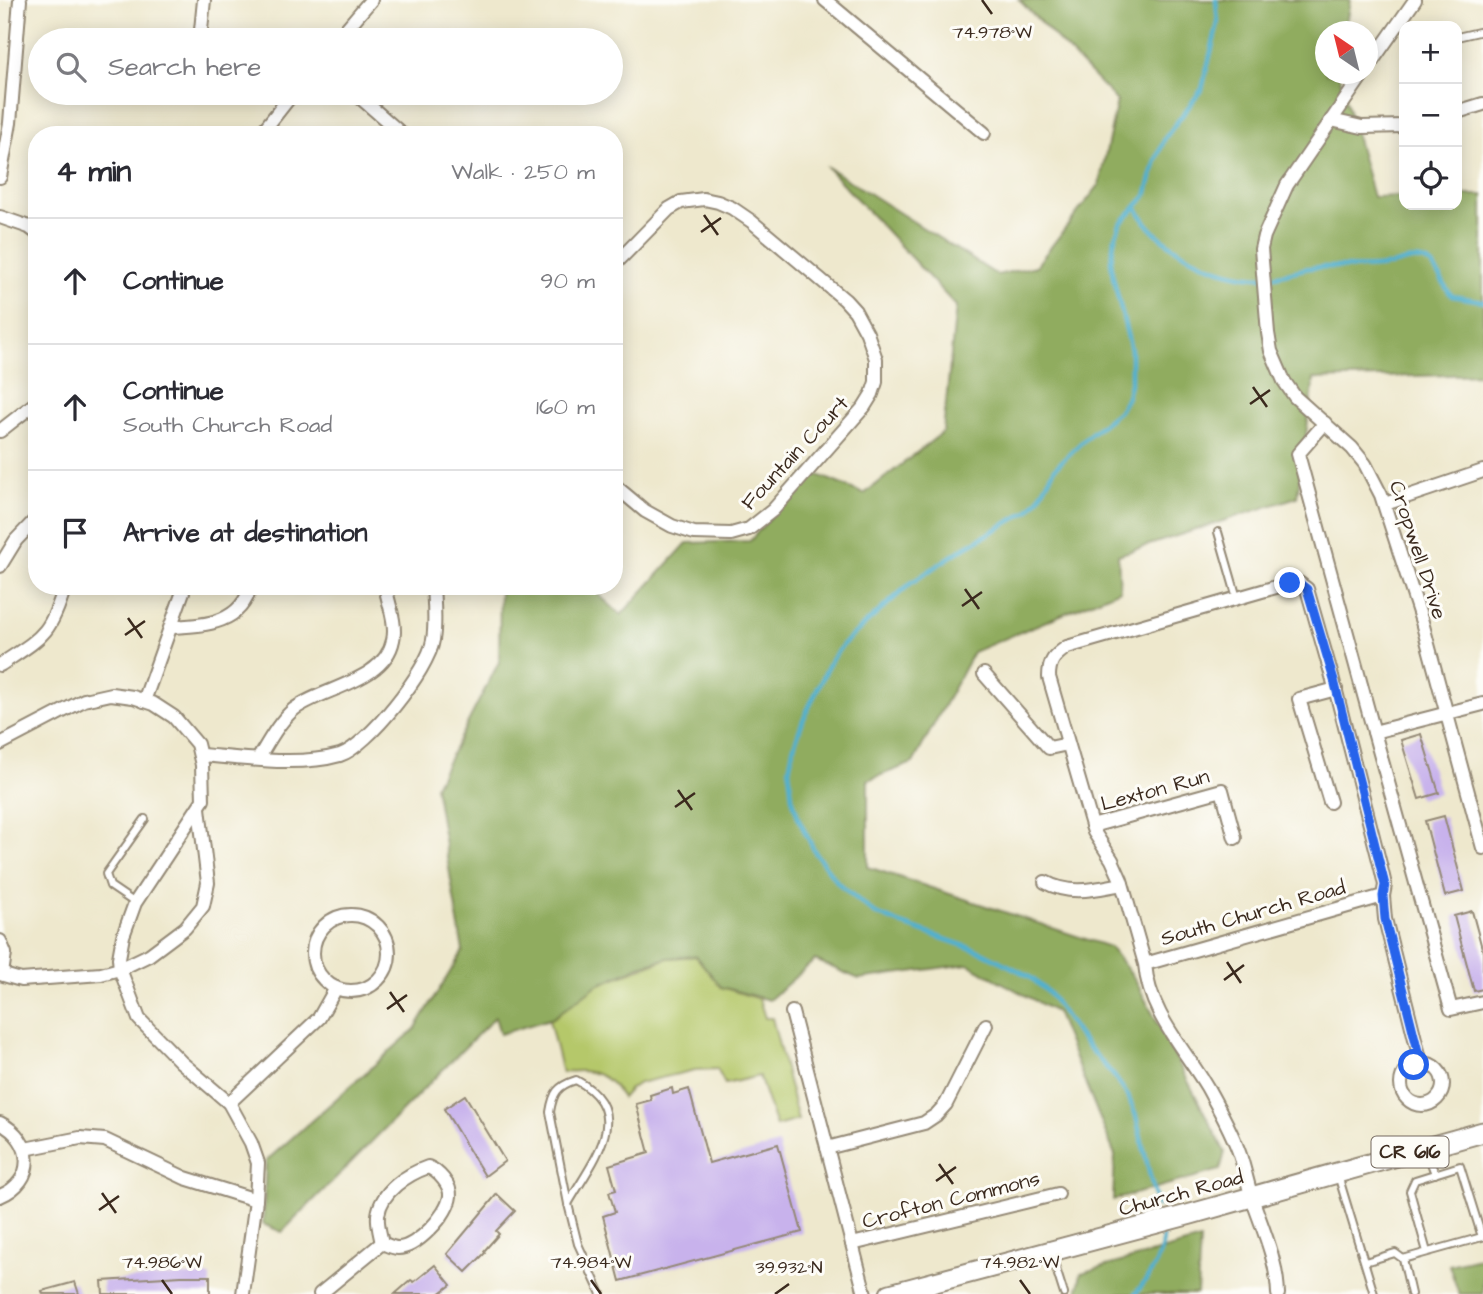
<!DOCTYPE html>
<meta charset="utf-8">
<style>
:root{--surface:#fff;--page:#f2f2f3;--text:#2b2b33;--muted:#7c7c81;--line:#e1e1e2}
body{margin:0;font-family:"Architects Daughter",sans-serif;background:var(--page);color:var(--text)}
.controls{position:absolute;right:21px;top:21px;display:grid;overflow:hidden;border-radius:14px;box-shadow:0 4px 18px #0003}
.controls button{width:63px;height:63px;display:grid;place-items:center;padding:0;border:0;border-bottom:2px solid var(--line);background:var(--surface);color:var(--text);font:35px sans-serif}
.compass{position:absolute;left:1315px;top:21px;width:63px;height:63px;border-radius:50%;background:var(--surface);box-shadow:0 4px 18px #0003;rotate:325deg}
.stop{position:absolute;width:21px;height:21px;margin:-16px;border:5px solid #2563eb;border-radius:50%;background:#fff}
.stop.end{background:#2563eb;border-color:#fff;box-shadow:0 2px 7px #0008}
.list{margin:0;padding:0;list-style:none}
h2{display:flex;justify-content:space-between;align-items:center;height:91px;margin:0;padding:0 28px;font-size:30px}
h2 small{font-size:23px;font-weight:400;color:var(--muted)}
.list li{display:grid;grid-template-columns:46px 1fr auto;gap:21px;align-items:center;box-sizing:border-box;height:126px;padding:0 28px;border-top:2px solid var(--line)}
.list b{display:block;font-size:26px;white-space:nowrap}
.list p{margin:0;font-size:23px;white-space:nowrap;color:var(--muted)}
.list em{font-size:23px;font-style:normal;color:var(--muted)}
.icon{flex:none;width:38px;height:38px;fill:none;stroke:currentColor;stroke-width:2;stroke-linecap:round;stroke-linejoin:round}
.map{position:relative;flex:none;width:1483px;height:1294px;overflow:hidden}
.search{position:absolute;background:var(--surface);box-shadow:0 4px 18px #0003;left:28px;top:28px;width:595px;height:77px;display:flex;align-items:center;gap:18px;box-sizing:border-box;padding:0 24px;border-radius:38px;color:var(--muted);font-size:26px}
.panel{position:absolute;background:var(--surface);box-shadow:0 4px 18px #0003;left:28px;top:126px;width:595px;height:469px;border-radius:28px}
.map>svg:first-child{display:block}
.green{fill:#b5c86b;stroke:#787944;stroke-width:2}
.forest{fill:#90ac5f;stroke:#666b3e;stroke-width:2}
.lines{fill:none;stroke-linecap:round;stroke-linejoin:round}
.stream{stroke:#51b0cf;stroke-width:4.5}
.building{fill:#c8b2ec}
.service-casing{stroke:#948976;stroke-width:10}
.minor-casing{stroke:#948976;stroke-width:16}
.primary-casing{stroke:#948976;stroke-width:23}
.service{stroke:#fff;stroke-width:6}
.minor{stroke:#fff;stroke-width:12}
.primary{stroke:#fff;stroke-width:19}
.route{stroke:#2563eb;stroke-width:9}
.ticks{fill:none;stroke:#3b2a1e;stroke-width:2.5}
.labels{text-anchor:middle;dominant-baseline:central;stroke-width:6;stroke-linejoin:round;paint-order:stroke}
.shield{fill:#fdfcf7;stroke:#75695f;stroke-width:2}
.shield-label{font-size:19px;font-weight:bold;fill:#3b2a1e}
.street-label{font-size:21px;fill:#3b2a1e;stroke:#fdfcf7}
.ticks-label{font-size:18px;text-anchor:middle;fill:#3b2a1e;stroke:#fdfcf7;stroke-width:6;stroke-linejoin:round;paint-order:stroke}
</style>
<div class="map">
<svg width="1483" height="1294" viewBox="0 0 1483 1294">
<rect width="100%" height="100%" fill="#fdfcf7"/>
<filter id="ink" filterUnits="userSpaceOnUse"><feTurbulence type="fractalNoise" baseFrequency=".0143" numOctaves="2"/><feDisplacementMap in="SourceGraphic" scale="14" xChannelSelector="R" yChannelSelector="G"/><feConvolveMatrix kernelMatrix="1 2 1 2 8 2 1 2 1" color-interpolation-filters="sRGB"/></filter>
<filter id="wash" filterUnits="userSpaceOnUse"><feTurbulence type="fractalNoise" baseFrequency=".00686" numOctaves="4" result="noise"/><feDisplacementMap in="SourceGraphic" scale="28" xChannelSelector="R" yChannelSelector="G"/><feGaussianBlur stdDeviation="1.57" result="paint"/><feColorMatrix in="noise" values="0 0 0 0 0 0 0 0 0 0 0 0 0 0 0 0 0 1.4 0 .05"/><feComposite in="paint" operator="in"/></filter>
<g filter="url(#wash)">
<rect width="100%" height="100%" fill="#eee8cd"/>
<path class="green" d="M696 956 721 987 759 999 765 1018H772L798 1120 776 1126 759 1076 725 1084 717 1069 695 1070 639 1083 630 1089 622 1098C609 1073 588 1067 562 1073L549 1020 597 985 668 958Z"/>
<g class="forest">
<path d="M1019 0H1350L1345 31 1326 32V74H1339L1373 197 1404 196V205H1457V195H1483V374L1314 379 1297 497 1118 555 1120 590 973 652 913 763 868 780V867L1110 947 1134 978 1225 1152 1220 1170 1113 1200 1115 1155 1056 1012 968 964 859 979 815 960 769 1000 721 987 696 956 668 958 640 966 597 985 553 1018 500 1034 495 1017 282 1232 263 1224 266 1161 415 1029 463 951 435 786 499 662 500 586H589L621 615 687 543 750 541 809 471 864 494 943 432 956 306 826 166 997 275 1036 266 1099 185 1117 101Z"/>
<path d="M1200 1240 1197 1294H1077L1081 1273Z"/>
<path d="M1483 1257V1294H1459L1449 1265Z"/>
</g>
<g class="lines">
<g class="stream">
<path d="M1137 208C1157 248 1219 277 1263 277 1280 277 1294 270 1310 268 1335 265 1361 270 1385 266 1399 265 1413 255 1427 262 1438 268 1444 287 1452 296L1483 301"/>
<path d="M1157 1206 1136 1116 1128 1096 1114 1076 1078 1035 1049 993 1029 976 982 952 901 924 874 913 858 900 838 883 816 854 799 820 792 797 789 770 793 749 803 720 831 660 844 643 911 583 962 549 1028 511 1039 498 1055 468 1089 435 1119 411 1127 397 1131 379V350L1113 277 1111 261 1114 241 1120 224 1146 196 1156 160 1165 138 1202 89 1218 23 1216 0"/>
<path d="M1135 1294C1149 1278 1162 1259 1163 1237"/>
</g>
</g>
<g id="blocks">
<g class="building">
<path d="M1421 734 1439 793 1419 799 1401 740Z"/>
<path d="M1444 816 1464 891 1445 896 1425 821Z"/>
<path d="M1472 911 1483 952V989L1474 991 1454 916Z"/>
<path d="M672 1088 673 1094 689 1089 709 1163 778 1144 802 1232 620 1281 603 1216 615 1212 609 1192 616 1190 609 1165 649 1153 636 1104 651 1100 650 1095Z"/>
<path d="M465 1095 505 1161 485 1176 444 1109Z"/>
<path d="M497 1194 515 1211 496 1231 499 1234 484 1251 485 1253 466 1272 447 1254Z"/>
<path d="M435 1265 451 1285 439 1294H395L411 1280 414 1282Z"/>
<path d="M181 1276H210V1294H103L102 1281Z"/>
<path d="M75 1282 79 1294H43L42 1291Z"/>
</g>
</g>
</g>
<g filter="url(#ink)">
<use href="#blocks" fill-opacity="0" stroke="#948976" stroke-width="2"/>
<g class="lines">
<defs>
<g id="service">
<path d="M1457 37 1483 31"/>
<path d="M1218 532 1237 598"/>
<path d="M135 903 110 886 106 874 145 819"/>
<path d="M576 1080C637 1112 591 1163 568 1204L550 1112C553 1093 557 1086 576 1080Z"/>
<path d="M1427 1152 1435 1174"/>
<path d="M1338 1175 1374 1294"/>
<path d="M568 1204 578 1244 601 1294"/>
<path d="M1052 1256 1064 1294"/>
<path d="M1365 1262 1395 1253 1403 1259"/>
<path d="M1411 1294 1403 1259 1482 1237 1460 1166 1415 1180 1410 1191 1427 1252"/>
</g>
<g id="minor">
<path d="M825 0 984 133"/>
<path d="M200 40 204 0"/>
<path d="M337 40 371 0"/>
<path d="M1368 67 1415 0"/>
<path d="M1363 74 1287 185 1264 236 1261 249 1268 333 1271 351 1284 381 1295 397 1352 448 1365 464 1381 495 1422 622 1483 848"/>
<path d="M355 93 403 135"/>
<path d="M1457 112 1483 104"/>
<path d="M1331 120 1362 127 1404 126"/>
<path d="M260 135 293 93"/>
<path d="M0 177 10 123 20 0"/>
<path d="M0 217 29 227 37 233"/>
<path d="M614 265 669 209 681 202 704 199 718 202 732 208 751 221 845 300 855 311 867 333 876 359V382L872 394 864 407 773 510 749 529 731 534 694 533 672 526 645 511 614 485"/>
<path d="M1325 423 1298 454 1374 732 1483 704"/>
<path d="M0 431 37 402"/>
<path d="M1385 504 1483 471"/>
<path d="M0 566 16 540 37 518"/>
<path d="M171 627C204 625 240 625 251 586"/>
<path d="M0 665C42 637 50 636 65 586"/>
<path d="M984 674 1049 748 1068 744"/>
<path d="M144 701 185 586"/>
<path d="M1374 732 1451 1009 1483 1002"/>
<path d="M0 744 84 700 111 694 133 697 154 704 174 717 197 744 202 765 203 800 135 903 123 936 119 958 120 969 139 1019 181 1062 229 1103 251 1143 258 1163 256 1200 243 1294"/>
<path d="M200 755C243 758 298 767 340 755 367 747 429 669 433 640 436 622 434 604 433 586"/>
<path d="M258 759C268 743 278 723 293 710 320 688 385 682 393 640 397 624 388 602 385 586"/>
<path d="M1330 802 1299 699 1336 689"/>
<path d="M1092 826 1222 790 1235 838"/>
<path d="M1045 882C1070 896 1095 889 1122 884"/>
<path d="M1383 896 1385 919 1421 1063"/>
<circle cx="351" cy="953" r="38"/>
<path d="M0 941 5 953 2 974"/>
<path d="M1145 964 1121 880 1112 860 1094 832 1049 677C1049 661 1054 656 1067 647L1290 583H1299L1307 589 1333 680 1381 868 1385 885 1383 896 1145 964C1149 1013 1183 1047 1207 1087 1219 1109 1232 1131 1240 1155 1245 1170 1248 1186 1253 1201 1264 1232 1277 1261 1278 1294"/>
<path d="M0 974 21 980 101 974 120 969 149 955 185 928 203 906 208 883 199 808"/>
<path d="M792 1012 865 1294"/>
<circle cx="1422" cy="1084" r="21"/>
<path d="M229 1103 319 1018 336 988"/>
<path d="M0 1123C34 1140 37 1181 0 1196"/>
<path d="M827 1148 924 1123 936 1115 946 1104 986 1025"/>
<path d="M25 1149 80 1138 105 1140 185 1178 256 1200"/>
<path d="M428 1167C438 1171 451 1185 450 1196 448 1215 416 1248 398 1248 393 1248 387 1245 382 1243 380 1234 377 1224 378 1215 381 1191 408 1174 428 1167Z"/>
<path d="M852 1244 1058 1194"/>
<path d="M320 1294 382 1243"/>
</g>
<path id="primary" d="M890 1294 1191 1214 1483 1132"/>
</defs>
<use href="#service" class="service-casing"/>
<use href="#minor" class="minor-casing"/>
<use href="#primary" class="primary-casing"/>
<use href="#service" class="service"/>
<use href="#minor" class="minor"/>
<use href="#primary" class="primary"/>
</g>
</g>
<g class="lines" filter="url(#ink)">
<path class="route" d="M1290 583H1299L1307 589 1334 680 1385 885 1383 896 1385 919 1421 1063 1414 1065"/>
</g>
<path class="ticks" d="M982 0 992 14M704 215 718 235M701 232 721 218M1253 387 1267 407M1250 404 1270 390M965 589 979 609M962 606 982 592M128 618 142 638M125 635 145 621M678 790 692 810M675 807 695 793M1227 962 1241 983M1224 980 1244 965M390 992 404 1012M387 1009 407 995M939 1164 953 1184M936 1181 956 1167M102 1193 116 1213M99 1210 119 1196M162 1280 172 1294M591 1280 601 1294M1020 1280 1030 1294M775 1294 789 1284"/>
<g class="labels">
<rect class="shield" x="1371.5" y="1136.5" width="77" height="31" rx="5"/>
<g class="shield-label">
<text x="1410" y="1152">CR 616</text>
</g>
<g class="street-label">
<text transform="translate(795 453) rotate(-47)">Fountain Court</text>
<text transform="translate(1418 550) rotate(72)">Cropwell Drive</text>
<text transform="translate(1155 790) rotate(-15)">Lexton Run</text>
<text transform="translate(1253 913) rotate(-16)">South Church Road</text>
<text transform="translate(1181 1193) rotate(-15)">Church Road</text>
<text transform="translate(951 1200) rotate(-14)">Crofton Commons</text>
</g>
</g>
<g class="ticks-label">
<text x="992" y="38">74.978°W</text>
<text x="162" y="1268">74.986°W</text>
<text x="591" y="1268">74.984°W</text>
<text x="1020" y="1268">74.982°W</text>
<text x="789" y="1273">39.932°N</text>
</g>
</svg>
<div class="controls">
<button>+</button>
<button>−</button>
<button><svg class="icon" aria-label="locate" viewBox="0 0 24 24"><circle cx="12" cy="12" r="6"/><path d="M12 2v4M12 18v4M2 12h4M18 12h4"/></svg></button>
</div>
<svg class="compass" viewBox="-18 -18 36 36"><path d="M0-13l5 13h-10z" fill="#e53935"/><path d="M0 13l5-13h-10z" fill="#7c7c81"/></svg>
<div class="stop" style="left:1414px;top:1065px"></div>
<div class="stop end" style="left:1290px;top:583px"></div>
<div class="search"><svg class="icon" aria-label="search" viewBox="0 0 24 24"><circle cx="10" cy="10" r="6"/><path d="M15 15l6 6"/></svg>Search here</div>
<section class="panel">
<h2>4 min<small>Walk · 250 m</small></h2>
<ul class="list">
<li><svg class="icon" aria-label="ahead" viewBox="0 0 24 24"><path d="M12 20V5M6 11l6-6 6 6"/></svg><div><b>Continue</b></div><em>90 m</em></li>
<li><svg class="icon" aria-label="ahead" viewBox="0 0 24 24"><path d="M12 20V5M6 11l6-6 6 6"/></svg><div><b>Continue</b><p>South Church Road</p></div><em>160 m</em></li>
<li><svg class="icon" aria-label="arrive" viewBox="0 0 24 24"><path d="M6 21V4h12l-3 4 3 4H6"/></svg><div><b>Arrive at destination</b></div></li>
</ul>
</section>
</div>
